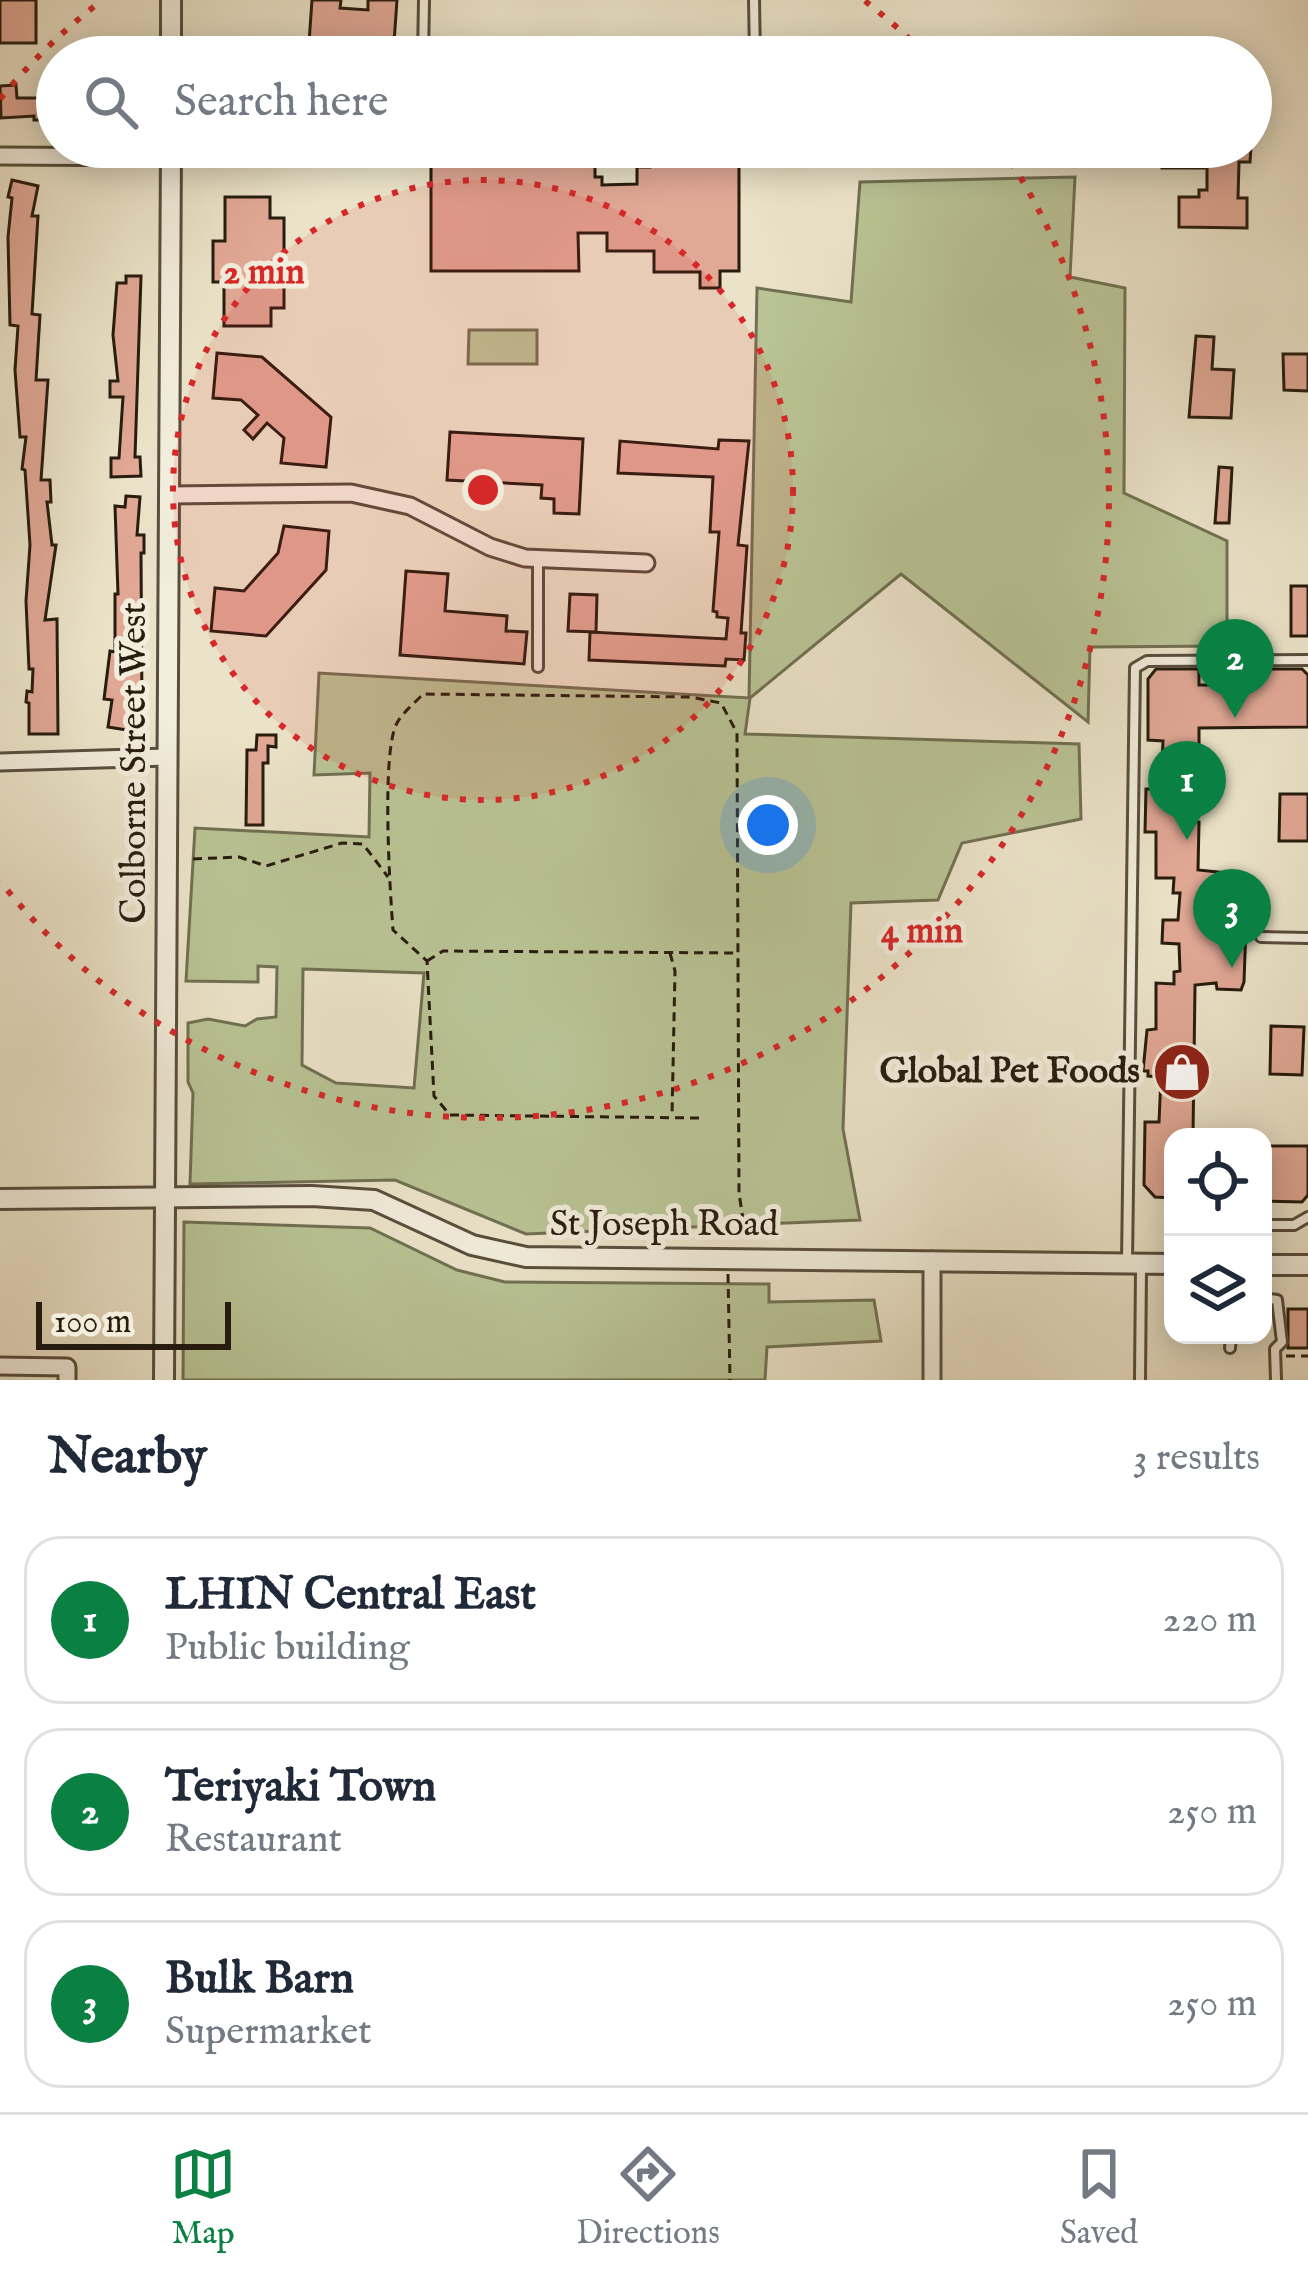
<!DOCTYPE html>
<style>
:root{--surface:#fff;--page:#f2f2f3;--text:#1f2937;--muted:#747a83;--line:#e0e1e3;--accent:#0b8043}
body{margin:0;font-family:"IM FELL English",serif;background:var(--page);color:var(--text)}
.controls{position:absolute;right:36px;bottom:36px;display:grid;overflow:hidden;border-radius:24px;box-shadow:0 6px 30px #0003}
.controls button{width:108px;height:108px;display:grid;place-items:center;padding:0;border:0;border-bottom:3px solid var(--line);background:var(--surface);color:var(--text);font:60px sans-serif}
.scale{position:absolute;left:36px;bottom:30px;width:195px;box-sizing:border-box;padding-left:12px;border:6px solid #271c0e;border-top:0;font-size:33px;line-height:42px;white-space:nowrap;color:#271c0e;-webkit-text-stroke:9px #f2eddc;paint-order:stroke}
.you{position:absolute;left:768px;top:825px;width:42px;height:42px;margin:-30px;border:9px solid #fff;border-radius:50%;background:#1a73e8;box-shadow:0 0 0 18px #1a73e833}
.badge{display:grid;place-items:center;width:78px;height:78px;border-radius:50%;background:var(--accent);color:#fff;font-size:39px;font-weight:700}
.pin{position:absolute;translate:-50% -99px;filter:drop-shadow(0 3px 6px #0008)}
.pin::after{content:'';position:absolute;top:63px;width:42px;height:36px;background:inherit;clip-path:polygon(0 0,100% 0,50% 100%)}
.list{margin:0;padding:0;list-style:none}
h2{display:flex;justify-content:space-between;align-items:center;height:156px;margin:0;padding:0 48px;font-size:51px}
h2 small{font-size:39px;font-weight:400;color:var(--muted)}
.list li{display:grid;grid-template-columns:78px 1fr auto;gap:36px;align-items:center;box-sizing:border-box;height:168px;margin:0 24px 24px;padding:0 24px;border:3px solid var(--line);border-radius:36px}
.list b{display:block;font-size:45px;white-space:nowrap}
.list p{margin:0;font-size:39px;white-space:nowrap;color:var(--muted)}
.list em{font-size:39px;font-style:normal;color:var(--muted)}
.icon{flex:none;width:66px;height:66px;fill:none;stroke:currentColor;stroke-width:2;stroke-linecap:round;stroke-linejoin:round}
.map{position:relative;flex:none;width:1308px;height:1380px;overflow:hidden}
.search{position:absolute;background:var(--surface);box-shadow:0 6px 30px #0003;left:36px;right:36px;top:36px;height:132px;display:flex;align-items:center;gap:30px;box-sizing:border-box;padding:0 42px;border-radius:66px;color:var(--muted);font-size:45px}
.sheet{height:732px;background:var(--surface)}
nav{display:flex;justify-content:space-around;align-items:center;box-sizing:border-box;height:168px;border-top:3px solid var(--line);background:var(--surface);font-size:33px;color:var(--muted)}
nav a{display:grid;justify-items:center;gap:6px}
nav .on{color:var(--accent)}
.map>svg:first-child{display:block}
.green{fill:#b9c395;stroke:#707052;stroke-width:3;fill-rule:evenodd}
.building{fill:#e1a896;stroke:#271c0e;stroke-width:3}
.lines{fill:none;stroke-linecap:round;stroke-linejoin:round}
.service-casing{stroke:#584e3d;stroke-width:14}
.minor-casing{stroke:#584e3d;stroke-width:21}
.tertiary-casing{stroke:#584e3d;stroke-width:24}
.path{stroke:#271c0e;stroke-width:3;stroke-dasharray:9 6;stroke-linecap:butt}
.service{stroke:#f2eddc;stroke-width:8}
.minor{stroke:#f2eddc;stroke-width:15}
.tertiary{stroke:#f2eddc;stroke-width:18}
.ring{fill:none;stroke:#d62828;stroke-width:6;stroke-dasharray:6 12}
.labels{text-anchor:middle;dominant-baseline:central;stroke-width:10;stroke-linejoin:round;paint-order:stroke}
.street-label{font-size:36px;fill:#271c0e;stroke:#f2eddc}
.poi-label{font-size:36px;font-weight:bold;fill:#271c0e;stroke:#f2eddc;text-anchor:end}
.centre{fill:#d62828;stroke:#f2eddc;stroke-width:6}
.ring-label{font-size:36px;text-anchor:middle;font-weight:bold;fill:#d62828;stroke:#f2eddc;stroke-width:10;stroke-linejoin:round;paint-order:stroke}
</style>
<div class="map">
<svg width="1308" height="1380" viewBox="0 0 1308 1380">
<rect width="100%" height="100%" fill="#ebe3c9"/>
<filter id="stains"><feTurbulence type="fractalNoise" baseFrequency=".00167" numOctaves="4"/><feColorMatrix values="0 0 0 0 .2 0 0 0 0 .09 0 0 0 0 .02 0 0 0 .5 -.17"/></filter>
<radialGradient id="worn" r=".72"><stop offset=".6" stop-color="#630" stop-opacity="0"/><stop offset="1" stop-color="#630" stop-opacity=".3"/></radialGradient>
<g class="green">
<path d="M1075 177 1070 277 1125 288 1124 493 1227 541V646L1090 647 1088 722 901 574 750 698 745 734 1079 744 1081 819 962 843 938 900 851 903 843 1129 860 1220 526 1234 395 1180 190 1184 193 1093 188 1082V1023L208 1019 245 1026 257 1019 276 1017 277 967 258 966V982L186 981 195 828 369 837 370 773 314 775 319 673 749 698 757 288 851 302 860 182ZM303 969 424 973 414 1088 336 1083 302 1065Z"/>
<path d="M469 330H537V364H468Z"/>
<path d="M184 1222 370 1228 457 1270 505 1282 769 1284V1302L874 1300 881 1341 767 1347 765 1380H183Z"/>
</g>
<g class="building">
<rect x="0" y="0" width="36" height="43"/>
<path d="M312 0H341L340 8 368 10V0H397L393 57H308Z"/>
<path d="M16 85 17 98H57V120H34V116L1 118 0 86Z"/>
<path d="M477 147H582V161H595V177H602V185L637 184V167H650V154H739V271H720V288H700V272H654V251H607V233H578L579 271H431V153H477Z"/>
<path d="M1162 147H1251L1250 162H1239L1238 198H1247V228L1179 227V197H1199V190H1207V168H1162Z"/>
<path d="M12 180 38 186 32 216H38L32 314 40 315 36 380H48L41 480H50L51 502H47L52 545H56L45 620 57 619 58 734H29V703L26 702 27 691 32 692 33 669H29L26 601 30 545 25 470 22 469 26 437H20L15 370 18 326 10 325 8 237 12 198 8 197Z"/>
<path d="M225 197H270V218H284V308H271V326H224V282H213V241H225Z"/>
<path d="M126 276H141L135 457H140L141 476 111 477V458H119L123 397H110V381H118L113 335 117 283H126Z"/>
<path d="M1196 336 1214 337 1212 369 1234 370 1231 418 1189 417Z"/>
<path d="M217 353 262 357 331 417 326 467 281 463 284 438 267 423 253 439 244 430 258 415 241 400 213 398Z"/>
<path d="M1283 354H1308V391L1284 390Z"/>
<path d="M450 432 583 439 579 514 554 513V499L541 498 542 485 447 480Z"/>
<path d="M719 440 749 441 738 545 747 546 741 633H746L744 660 726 659 725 666 589 660 590 632 726 639 728 618 717 617V612L713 611 719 532H710L713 477 618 473 620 441 718 449Z"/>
<path d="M1219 467 1232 468 1229 523H1215Z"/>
<path d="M126 496 140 497 137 535H144V553H141L142 708 133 731 108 727 112 700 104 699 110 651 115 652V594H118L115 506 125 507Z"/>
<path d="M284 526 329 531 326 570 266 636 211 631 215 588 244 591 278 553Z"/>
<path d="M406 571 448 574 445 611 507 616 506 631 527 632 524 664 400 655Z"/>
<rect x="1291" y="586" width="17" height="50"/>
<path d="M570 594 597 595 596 632 568 631Z"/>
<path d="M1156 669H1199V685H1238L1239 669H1302L1308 675V727L1199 728V798H1189V821L1199 822 1198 870 1237 874 1243 880 1247 897 1244 982 1241 990 1217 989 1216 983 1195 985 1193 1137H1173V1198L1155 1197 1144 1185 1145 1122H1159L1161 1077 1148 1076V1071H1143L1147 1030 1156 1029V983L1174 984V972L1180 971 1179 944 1162 943 1163 920H1178L1180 893H1173L1174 878H1156V832H1145L1146 789H1152V784L1161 785 1163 741 1148 740V679Z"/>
<path d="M257 735H276V747L268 746V763H263V825H246L247 750H256Z"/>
<path d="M1280 794H1308V841H1279Z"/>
<path d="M1271 1026 1304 1027 1302 1075 1270 1074Z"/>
<path d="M1263 1146H1308V1195L1302 1202 1263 1201Z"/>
<rect x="1288" y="1309" width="20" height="39"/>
</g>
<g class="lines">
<defs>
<g id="service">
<path d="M754 0 755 57"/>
<path d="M423 57 424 0"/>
<path d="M538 561V667"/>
<path d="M1261 937 1308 938"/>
<path d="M1263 1225H1294L1308 1217"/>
<path d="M1127 1262 1135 668 1147 661 1308 660"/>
<path d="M1263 1298 1277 1300 1282 1342 1275 1349 1276 1380"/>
<path d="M1230 1348 1231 1335"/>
<path d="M1140 1380 1141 1268"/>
</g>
<g id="minor">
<path d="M0 156 171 157"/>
<path d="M169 495 351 493 410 506 490 547 525 558 646 563"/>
<path d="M0 762 168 757"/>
<path d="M932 1260V1380"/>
<path d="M0 1366 67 1367V1380"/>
</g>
<g id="tertiary">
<path d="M171 57V0"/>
<path d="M0 1199 312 1196 374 1200 472 1245 526 1257 1173 1264"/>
<path d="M1263 1265H1308"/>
<path d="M164 1380 171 147"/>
</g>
</defs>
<use href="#service" class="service-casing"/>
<use href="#minor" class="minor-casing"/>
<use href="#tertiary" class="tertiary-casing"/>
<g class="path">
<path d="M193 859 239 857 266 866 342 843 363 844 388 877"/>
<path d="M670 953 675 971 672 1116"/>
<path d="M427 961 443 951 737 953"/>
<path d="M699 1118 450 1115 434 1096 427 961 393 930C390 891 381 752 397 723 403 712 415 703 423 694L690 697 721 703 737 733 739 1193 746 1239"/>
<path d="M728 1274 730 1380"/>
<path d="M1286 1356H1308"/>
</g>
<use href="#service" class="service"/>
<use href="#minor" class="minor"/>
<use href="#tertiary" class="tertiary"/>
</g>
<circle cx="483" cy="490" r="310" fill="#d62828" fill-opacity=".12"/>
<g class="ring">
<circle cx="483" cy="490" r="310"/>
<path d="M0 99A621 621 0 0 1 101 1M865 1A621 621 0 0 1 926 55M1001 147A621 621 0 0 1 0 881"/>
</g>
<defs>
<symbol id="shop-disc" viewBox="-11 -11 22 22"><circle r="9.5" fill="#8f2418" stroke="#f2eddc"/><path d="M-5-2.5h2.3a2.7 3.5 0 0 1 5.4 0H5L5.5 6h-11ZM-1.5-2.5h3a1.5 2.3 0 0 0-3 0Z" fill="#fff"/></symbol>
</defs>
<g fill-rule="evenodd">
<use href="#shop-disc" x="1149" y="1039" width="66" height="66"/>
</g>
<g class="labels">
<g class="street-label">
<text transform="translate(135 763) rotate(-90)">Colborne Street West</text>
<text x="664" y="1225">St Joseph Road</text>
</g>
<g class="poi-label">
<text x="1140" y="1072">Global Pet Foods</text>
</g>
</g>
<circle cx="483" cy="490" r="18" class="centre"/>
<g class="ring-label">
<text x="264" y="283">2 min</text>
<text x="922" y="942">4 min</text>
</g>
<rect width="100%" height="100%" filter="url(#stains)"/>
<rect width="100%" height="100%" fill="url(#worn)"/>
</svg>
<div class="controls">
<button><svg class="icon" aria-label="locate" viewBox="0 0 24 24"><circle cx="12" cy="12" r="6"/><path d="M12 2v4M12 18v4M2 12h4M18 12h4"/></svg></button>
<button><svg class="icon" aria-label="layers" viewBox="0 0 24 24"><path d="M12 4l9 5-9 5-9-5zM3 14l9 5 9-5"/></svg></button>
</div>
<div class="scale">100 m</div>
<div class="you"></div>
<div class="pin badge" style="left:1187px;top:840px">1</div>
<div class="pin badge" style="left:1235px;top:718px">2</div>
<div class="pin badge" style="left:1232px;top:968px">3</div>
<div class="search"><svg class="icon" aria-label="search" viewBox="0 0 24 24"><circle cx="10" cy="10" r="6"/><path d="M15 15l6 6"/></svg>Search here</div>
</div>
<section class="sheet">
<h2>Nearby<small>3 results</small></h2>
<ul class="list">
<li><span class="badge">1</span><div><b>LHIN Central East</b><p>Public building</p></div><em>220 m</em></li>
<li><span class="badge">2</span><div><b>Teriyaki Town</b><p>Restaurant</p></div><em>250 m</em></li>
<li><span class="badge">3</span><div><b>Bulk Barn</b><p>Supermarket</p></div><em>250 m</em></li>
</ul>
</section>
<nav>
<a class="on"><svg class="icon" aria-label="map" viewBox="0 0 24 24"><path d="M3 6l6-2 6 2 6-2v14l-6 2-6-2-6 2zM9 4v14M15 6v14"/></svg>Map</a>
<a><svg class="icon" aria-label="directions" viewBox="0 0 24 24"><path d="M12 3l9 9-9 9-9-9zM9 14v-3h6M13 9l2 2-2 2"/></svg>Directions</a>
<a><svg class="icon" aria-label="saved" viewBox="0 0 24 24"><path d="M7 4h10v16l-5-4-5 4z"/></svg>Saved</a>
</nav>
